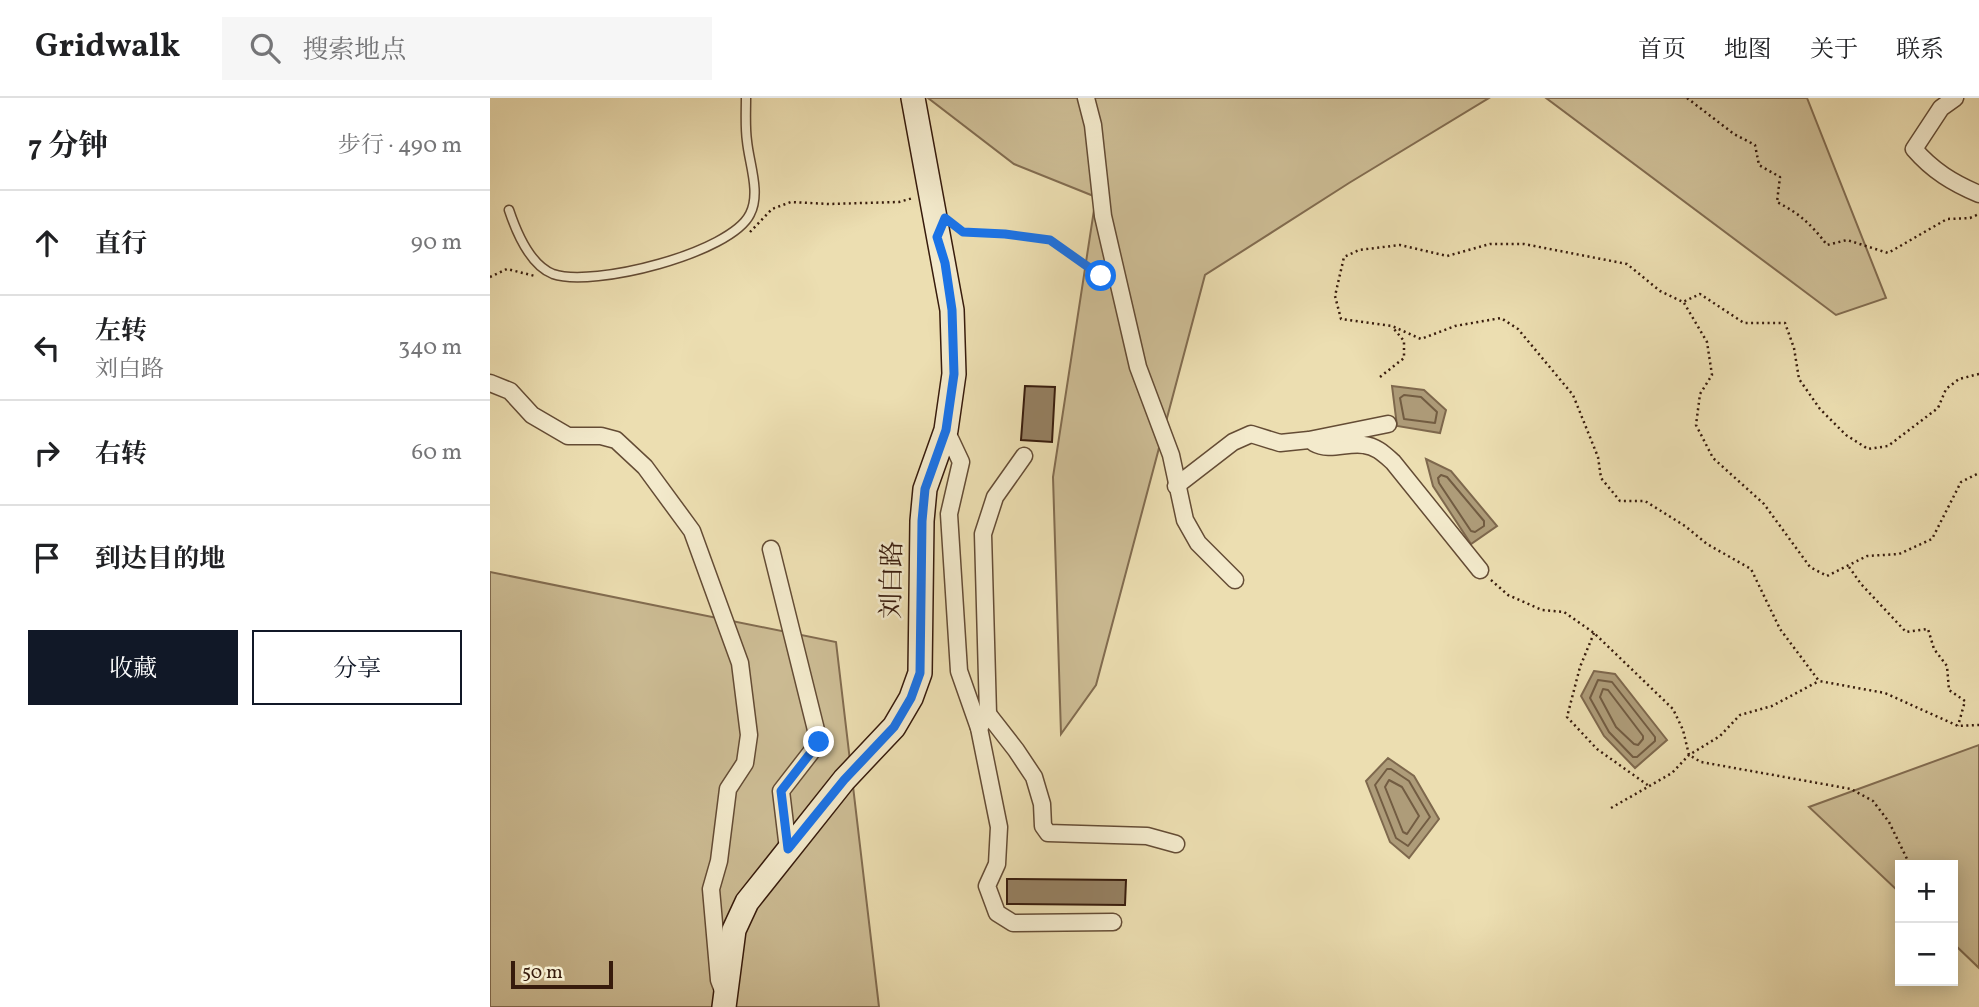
<!DOCTYPE html>
<html lang="zh">
<meta charset="utf-8">
<style>
:root{--surface:#fff;--page:#f6f6f6;--text:#202124;--muted:#757577;--line:#e0e0e0;--accent:#111827}
body{margin:0;font-family:Vollkorn,"Noto Serif SC",serif;background:var(--page);color:var(--text)}
.controls{position:absolute;right:21px;bottom:21px;display:grid;overflow:hidden;border-radius:0px;box-shadow:0 4px 18px #0003}
.controls button{width:63px;height:63px;display:grid;place-items:center;padding:0;border:0;border-bottom:2px solid var(--line);background:var(--surface);color:var(--text);font:35px sans-serif}
.scale{position:absolute;left:21px;bottom:18px;width:102px;box-sizing:border-box;padding-left:7px;border:4px solid #371b0c;border-top:0;font-size:19px;line-height:24px;white-space:nowrap;color:#371b0c;-webkit-text-stroke:5px #f3eacc;paint-order:stroke}
.stop{position:absolute;width:21px;height:21px;margin:-16px;border:5px solid #1a73e8;border-radius:50%;background:#fff}
.stop.end{background:#1a73e8;border-color:#fff;box-shadow:0 2px 7px #0008}
.list{margin:0;padding:0;list-style:none}
h2{display:flex;justify-content:space-between;align-items:center;height:91px;margin:0;padding:0 28px;font-size:30px}
h2 small{font-size:23px;font-weight:400;color:var(--muted)}
.list li{display:grid;grid-template-columns:46px 1fr auto;gap:21px;align-items:center;box-sizing:border-box;height:105px;padding:0 28px;border-top:2px solid var(--line)}
.list b{display:block;font-size:26px;white-space:nowrap}
.list p{margin:0;font-size:23px;white-space:nowrap;color:var(--muted)}
.list em{font-size:23px;font-style:normal;color:var(--muted)}
.actions{display:flex;gap:14px;padding:21px 28px}
.actions a{flex:1;padding:16px 0;border:2px solid var(--accent);border-radius:0px;text-align:center;font-size:24px;color:var(--accent)}
.actions .main{background:var(--accent);color:#fff}
.icon{flex:none;width:38px;height:38px;fill:none;stroke:currentColor;stroke-width:2;stroke-linecap:round;stroke-linejoin:round}
.map{position:relative;flex:none;width:1489px;height:909px;overflow:hidden}
header{display:flex;align-items:center;gap:42px;box-sizing:border-box;height:98px;padding:0 35px;background:var(--surface);border-bottom:2px solid var(--line)}
header strong{font-size:33px}
nav{display:flex;gap:38px;margin-inline-start:auto;font-size:24px}
.search{width:490px;height:63px;background:var(--page);display:flex;align-items:center;gap:18px;box-sizing:border-box;padding:0 24px;border-radius:0px;color:var(--muted);font-size:26px}
main{display:flex}
aside{flex:1;background:var(--surface)}
.map>svg:first-child{display:block}
.green{fill:#cdbd95;stroke:#826c50;stroke-width:2}
.water{fill:#ae9c79;stroke:#7e684d;stroke-width:2}
.lines{fill:none;stroke-linecap:round;stroke-linejoin:round}
.shore{stroke:#725c42;stroke-width:2}
.building{fill:#958062;stroke:#371b0c;stroke-width:2}
.lane-casing{stroke:#644c35;stroke-width:11}
.street-casing{stroke:#644c35;stroke-width:19}
.secondary-casing{stroke:#371b0c;stroke-width:26}
.path{stroke:#371b0c;stroke-width:2.5;stroke-dasharray:2 3.5;stroke-linecap:butt}
.lane{stroke:#f3eacc;stroke-width:8}
.street{stroke:#f3eacc;stroke-width:16}
.secondary{stroke:#f3eacc;stroke-width:23}
.route{stroke:#1a73e8;stroke-width:9}
.labels{text-anchor:middle;dominant-baseline:central;stroke-width:5;stroke-linejoin:round;paint-order:stroke}
.street-label{font-size:26px;fill:#371b0c;stroke:#f3eacc}
</style>
<header>
<strong>Gridwalk</strong>
<div class="search"><svg class="icon" aria-label="search" viewBox="0 0 24 24"><circle cx="10" cy="10" r="6"/><path d="M15 15l6 6"/></svg>搜索地点</div>
<nav><a>首页</a><a>地图</a><a>关于</a><a>联系</a></nav>
</header>
<main>
<aside>
<h2>7 分钟<small>步行 · 490 m</small></h2>
<ul class="list">
<li><svg class="icon" aria-label="ahead" viewBox="0 0 24 24"><path d="M12 20V5M6 11l6-6 6 6"/></svg><div><b>直行</b></div><em>90 m</em></li>
<li><svg class="icon" aria-label="left" viewBox="0 0 24 24"><path d="M17 20v-9H6M10 6l-5 5 5 5"/></svg><div><b>左转</b><p>刘白路</p></div><em>340 m</em></li>
<li><svg class="icon" aria-label="right" viewBox="0 0 24 24"><path d="M7 20v-9h11M14 6l5 5-5 5"/></svg><div><b>右转</b></div><em>60 m</em></li>
<li><svg class="icon" aria-label="arrive" viewBox="0 0 24 24"><path d="M6 21V4h12l-3 4 3 4H6"/></svg><div><b>到达目的地</b></div></li>
</ul>
<div class="actions"><a class="main">收藏</a><a>分享</a></div>
</aside>
<div class="map">
<svg width="1489" height="909" viewBox="0 0 1489 909">
<rect width="100%" height="100%" fill="#ecdeb1"/>
<filter id="stains"><feTurbulence type="fractalNoise" baseFrequency=".00286" numOctaves="4"/><feColorMatrix values="0 0 0 0 .2 0 0 0 0 .09 0 0 0 0 .02 0 0 0 .5 -.17"/></filter>
<radialGradient id="worn" r=".72"><stop offset=".6" stop-color="#630" stop-opacity="0"/><stop offset="1" stop-color="#630" stop-opacity=".3"/></radialGradient>
<g class="green">
<path d="M438 0H999L859 85 715 177 606 587 571 636 563 379 606 99 524 66Z"/>
<path d="M1056 0H1317L1396 200 1346 217Z"/>
<path d="M0 474 346 544 389 909H0Z"/>
<path d="M1489 647V870L1463 845V767H1410V795L1319 709Z"/>
</g>
<g class="water">
<path d="M902 288 934 292 956 312 950 335 907 328Z"/>
<path d="M936 361 961 373 1007 428 981 446 943 388Z"/>
<path d="M1104 573 1125 576 1177 642 1145 670 1114 638 1091 598Z"/>
<path d="M898 660 924 678 949 721 919 760 900 744 876 683Z"/>
</g>
<g class="lines">
<g class="shore">
<path d="M914 297 931 299 947 314 945 325 914 321 910 300Z"/>
<path d="M951 377 957 379 994 423V428L985 434 981 433 949 385 948 380Z"/>
<path d="M1108 582 1122 584 1165 639V643L1147 659H1143L1119 634 1100 600Z"/>
<path d="M1113 591 1118 592 1153 638V641L1148 647 1144 646 1126 629 1110 599Z"/>
<path d="M897 671H901L919 683 940 719 918 748 906 740 885 687Z"/>
<path d="M899 682 912 689 929 718 917 736 913 734 895 689Z"/>
</g>
</g>
<g class="building">
<path d="M535 288 565 289 562 344 531 342Z"/>
<path d="M517 781 636 782 635 807 517 806Z"/>
</g>
<g class="lines">
<defs>
<path id="lane" d="M19 112C26 133 40 167 63 176 103 190 241 155 260 116 271 95 259 65 257 43 255 29 256 14 256 0"/>
<g id="street">
<path d="M596 0 603 27 613 118 648 269 681 357 695 422 708 445 745 482"/>
<path d="M1465 0 1451 10 1424 51C1443 73 1463 85 1489 96"/>
<path d="M0 285 20 293 42 317 78 338H111L126 342 155 369 202 433 250 565 259 637 255 665 238 691 229 763 221 791 229 882 232 890"/>
<path d="M456 332 471 364 459 416 469 573 489 630 509 729 507 766 497 788 507 815 523 825 623 824"/>
<path d="M824 345C840 354 857 344 874 347 886 348 895 357 903 364L990 472"/>
<path d="M686 388 743 344 761 336 790 345 819 342 898 326"/>
<path d="M281 451 329 644 291 693 298 751"/>
<path d="M498 616 526 652 544 679 552 706 553 728 558 735 657 738 686 746"/>
<path d="M489 630 498 616 493 436 505 399 534 358"/>
</g>
<path id="secondary" d="M234 909 244 832 257 804 354 682 404 629 421 600 430 575 432 423 435 391 456 332 464 276 462 212 423 0"/>
</defs>
<use href="#lane" class="lane-casing"/>
<use href="#street" class="street-casing"/>
<use href="#secondary" class="secondary-casing"/>
<g class="path">
<path d="M1197 0 1244 36 1265 47 1269 67 1290 79 1287 104C1310 116 1321 126 1337 147L1357 142 1398 155 1457 121 1480 120 1489 116"/>
<path d="M466 129C485 142 533 134 558 142 574 147 600 169 613 180"/>
<path d="M260 134 282 111 301 104 339 106 409 104 423 100"/>
<path d="M0 179 17 171 45 178"/>
<path d="M1194 205 1217 244 1222 277 1210 296 1206 327 1223 360 1274 406 1320 469 1337 478 1377 458 1409 456 1442 441 1471 384 1489 375"/>
<path d="M1489 276 1469 281 1456 291 1448 310 1398 348 1378 351 1356 337 1330 311 1309 281 1304 250 1295 225H1254L1210 196 1193 204 1170 193 1137 166 1034 146H1000L957 158 910 147 869 152 854 159 845 198 851 221 902 228 931 241 965 228 1011 220 1028 231 1083 297 1108 359 1111 380 1130 403H1155L1195 428 1217 446 1261 471 1290 531 1329 583 1395 595 1468 628 1489 627"/>
<path d="M890 279 914 260V243L904 231"/>
<path d="M1359 469 1371 486 1416 534 1438 531 1444 551 1457 568 1459 592 1475 603 1468 628"/>
<path d="M1001 482 1018 497 1052 512 1074 514 1104 535 1183 611 1193 632 1199 657 1211 664 1361 691 1383 703 1399 724 1420 767"/>
<path d="M1104 535 1090 569 1077 619 1107 651 1159 688"/>
<path d="M1121 710 1182 675 1199 657 1230 638 1250 617 1282 608 1329 583"/>
</g>
<use href="#lane" class="lane"/>
<use href="#street" class="street"/>
<use href="#secondary" class="secondary"/>
</g>
<g class="lines">
<path class="route" d="M329 644 291 693 298 751 354 682 404 629 421 600 430 575 432 423 435 391 456 332 464 276 462 212 455 165 447 139 455 120 473 134 515 136 560 142 611 178"/>
</g>
<g class="labels">
<g class="street-label">
<text transform="translate(403 482) rotate(-89)">刘白路</text>
</g>
</g>
<rect width="100%" height="100%" filter="url(#stains)"/>
<rect width="100%" height="100%" fill="url(#worn)"/>
</svg>
<div class="controls">
<button>+</button>
<button>−</button>
</div>
<div class="scale">50 m</div>
<div class="stop" style="left:611px;top:178px"></div>
<div class="stop end" style="left:329px;top:644px"></div>
</div>
</main>
